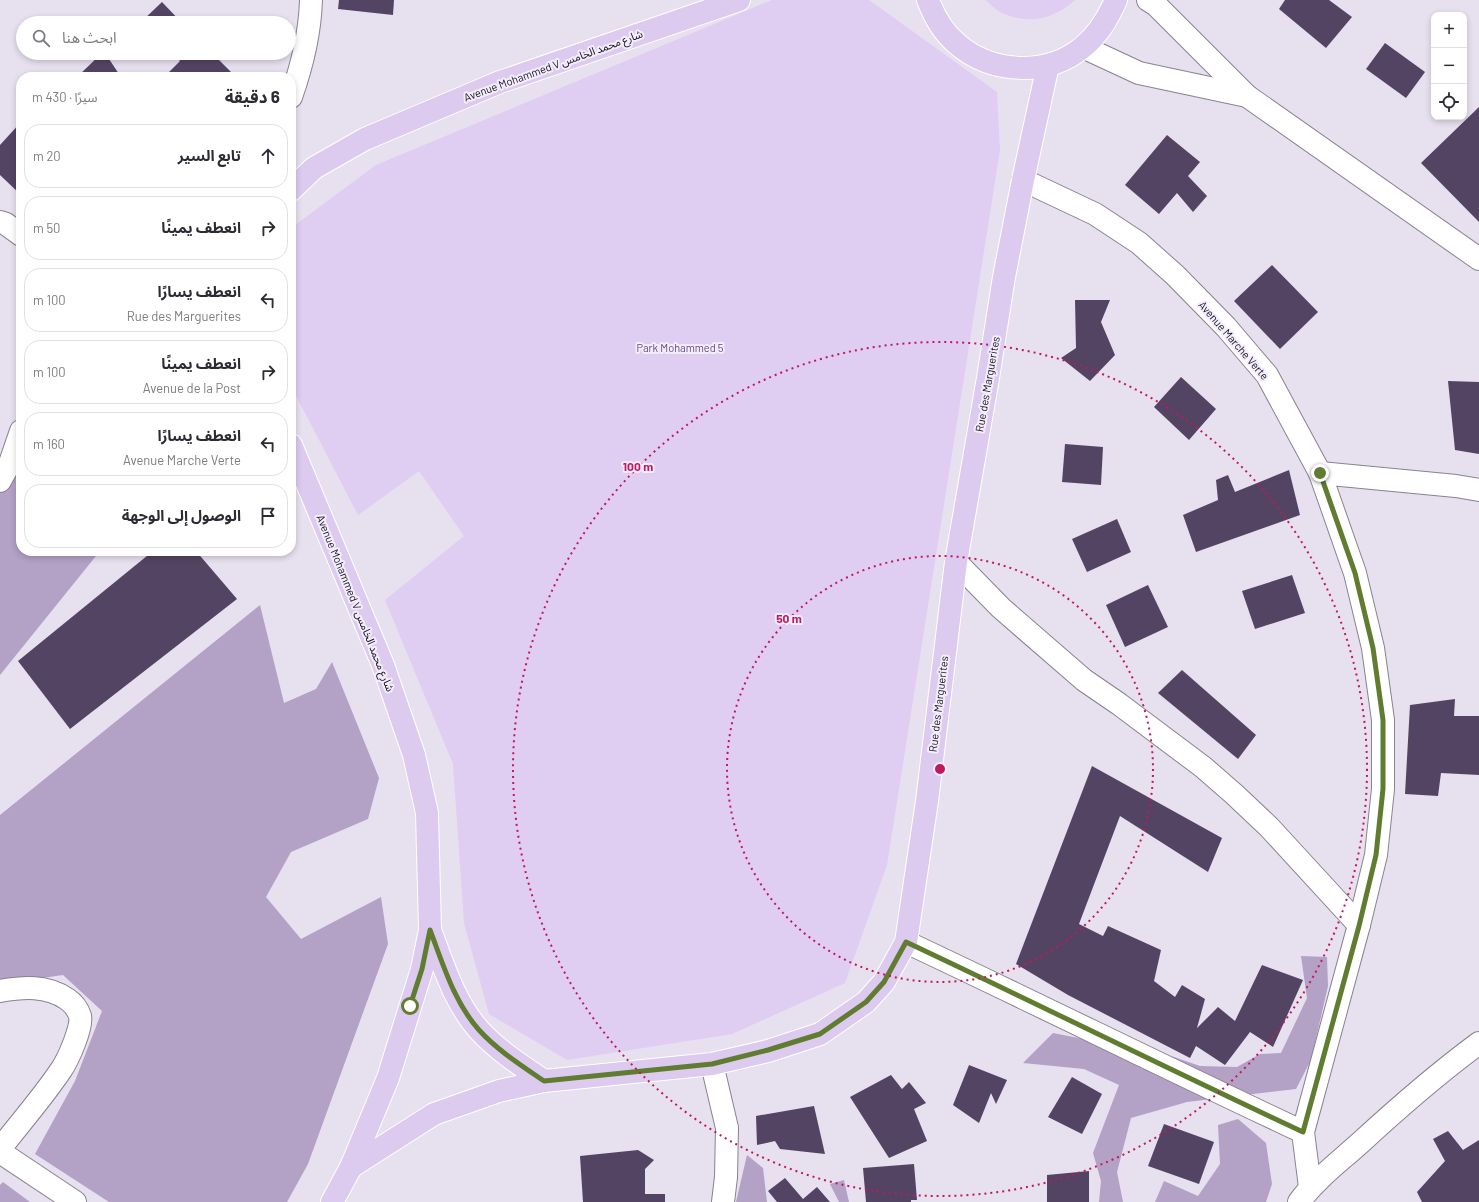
<!DOCTYPE html>
<html lang="ar">
<meta charset="utf-8">
<style>
:root{--surface:#fff;--page:#f7f7f7;--text:#2b2b33;--muted:#7c7c81;--line:#e1e1e2}
body{margin:0;font-family:Barlow,"Noto Sans Arabic",sans-serif;background:var(--page);color:var(--text);direction:rtl}
.controls{position:absolute;right:12px;top:12px;display:grid;overflow:hidden;border-radius:8px;box-shadow:0 2px 6px #0003}
.controls button{width:36px;height:36px;display:grid;place-items:center;padding:0;border:0;border-bottom:1px solid var(--line);background:var(--surface);color:var(--text);font:20px sans-serif}
.stop{position:absolute;width:12px;height:12px;margin:-9px;border:3px solid #607c31;border-radius:50%;background:#fff}
.stop.end{background:#607c31;border-color:#fff;box-shadow:0 1px 4px #0008}
.list{margin:0;padding:0;list-style:none}
h2{display:flex;justify-content:space-between;align-items:center;height:52px;margin:0;padding:0 16px;font-size:17px}
h2 small{font-size:13px;font-weight:400;color:var(--muted)}
.list li{display:grid;grid-template-columns:26px 1fr auto;gap:12px;align-items:center;box-sizing:border-box;height:64px;margin:0 8px 8px;padding:0 8px;border:1px solid var(--line);border-radius:16px}
.list b{display:block;font-size:15px;white-space:nowrap}
.list p{margin:0;font-size:13px;white-space:nowrap;color:var(--muted)}
.list em{font-size:13px;font-style:normal;color:var(--muted)}
.icon{flex:none;width:22px;height:22px;fill:none;stroke:currentColor;stroke-width:2;stroke-linecap:round;stroke-linejoin:round}
.map{position:relative;flex:none;width:1479px;height:1202px;overflow:hidden;direction:ltr}
.search{position:absolute;background:var(--surface);box-shadow:0 2px 6px #0003;left:16px;top:16px;width:280px;height:44px;display:flex;align-items:center;gap:10px;box-sizing:border-box;padding:0 14px;border-radius:22px;color:var(--muted);font-size:15px}
.panel{position:absolute;background:var(--surface);box-shadow:0 2px 6px #0003;left:16px;top:72px;width:280px;height:484px;border-radius:16px;direction:rtl}
.map>svg:first-child{display:block}
.green{fill:#dfcdf2}
.forest{fill:#b3a1c6}
.building{fill:#544464}
.lines{fill:none;stroke-linecap:round;stroke-linejoin:round}
.minor-casing{stroke:#898290;stroke-width:24}
.major-casing{stroke:#fff;stroke-width:24}
.minor{stroke:#fff;stroke-width:22}
.major{stroke:#ddcbef;stroke-width:22}
.route{stroke:#607c31;stroke-width:5}
.ring{fill:none;stroke:#c2185b;stroke-width:2;stroke-dasharray:2 4}
.labels{text-anchor:middle;dominant-baseline:central;stroke-width:4;stroke-linejoin:round;paint-order:stroke}
.street-label{font-size:11px;fill:#161419;stroke:#f4edfd}
.park-label{font-size:11px;fill:#654a7d;stroke:#f4edfd}
.centre{fill:#c2185b;stroke:#f4edfd;stroke-width:2}
.ring-label{font-size:12px;text-anchor:middle;font-weight:bold;fill:#c2185b;stroke:#f4edfd;stroke-width:4;stroke-linejoin:round;paint-order:stroke}
</style>
<div class="map">
<svg width="1479" height="1202" viewBox="0 0 1479 1202">
<rect width="100%" height="100%" fill="#e7e0ef"/>
<g class="green">
<path d="M772 0H869L997 92 1000 150 887 865 845 983 732 1034 567 1060 489 1014 464 923 453 764 385 600 464 536 419 471 358 515 291 386V228L376 165Z"/>
<path d="M986 0H1075C1054 20 1026 25 1000 12 995 9 990 4 986 0Z"/>
</g>
<g class="forest">
<path d="M21 469V551H100L0 675V492Z"/>
<path d="M260 605 284 703 316 689 332 662 379 778 368 819 291 852 266 897 301 939 381 897 388 944 308 1164 287 1202H109L35 1154 75 1081 102 1011 63 975 0 984V815Z"/>
<path d="M1301 956 1327 957 1328 986 1311 1060 1296 1089 1187 1102 1131 1118 1117 1172 1123 1202H1099L1101 1181 1093 1153 1119 1085 1084 1069 1023 1063 1053 1033 1174 1057 1200 1066 1237 1067 1260 1054 1281 1053 1307 998Z"/>
<path d="M1238 1119 1266 1143 1272 1184 1266 1202H1155L1164 1181 1198 1196 1220 1164 1218 1125Z"/>
<path d="M747 1155 763 1168 767 1202H736Z"/>
<path d="M844 1180 849 1202H839L830 1184Z"/>
<path d="M3 1182 30 1202H0V1185Z"/>
</g>
<g class="building">
<path d="M339 0H394L393 15 338 9Z"/>
<path d="M1285 0H1329L1352 17 1326 48 1279 9Z"/>
<path d="M162 2 182 23H140Z"/>
<path d="M1385 43 1425 72 1406 98 1366 69Z"/>
<path d="M102 53H105L121 77H77Z"/>
<path d="M143 53H160L150 60Z"/>
<path d="M174 53H212L232 73 228 77H171L167 74 180 61Z"/>
<path d="M1479 107V222L1421 163Z"/>
<path d="M21 122V195L0 175V145Z"/>
<path d="M1167 135 1200 162 1188 176 1207 196 1193 212 1177 193 1159 214 1125 185Z"/>
<path d="M1272 265 1318 312 1280 349 1234 301Z"/>
<path d="M1075 300H1110L1101 322 1115 355 1090 381 1061 358 1076 348Z"/>
<path d="M1181 377 1216 409 1189 440 1154 407Z"/>
<path d="M1448 381 1479 382V454L1455 450Z"/>
<path d="M1065 444 1103 447 1101 485 1062 482Z"/>
<path d="M1289 470 1300 515 1196 552 1183 515 1218 500 1216 480 1228 475 1235 492Z"/>
<path d="M1117 519 1131 552 1087 572 1072 539Z"/>
<path d="M153 551H196L237 599 70 729 18 661Z"/>
<path d="M1292 575 1305 613 1255 629 1242 591Z"/>
<path d="M1148 585 1168 627 1125 647 1106 605Z"/>
<path d="M1182 670 1256 735 1238 759 1158 693Z"/>
<path d="M1455 699 1454 716H1479V775L1441 773 1438 796 1405 794 1410 705Z"/>
<path d="M1092 766 1222 838 1208 872 1120 816 1079 924 1103 936 1108 926 1161 950 1154 981 1175 997 1182 985 1205 999 1197 1028 1218 1007 1235 1021 1262 965 1303 980 1273 1047 1250 1032 1225 1065 1196 1046 1190 1058 1068 995 1016 964Z"/>
<path d="M969 1065 1007 1080 996 1104 991 1093 979 1123 953 1105Z"/>
<path d="M891 1075 902 1089 909 1082 926 1103 914 1109 927 1141 889 1158 850 1097Z"/>
<path d="M1072 1077 1102 1094 1082 1134 1048 1117Z"/>
<path d="M814 1106 825 1154 780 1149 775 1141 757 1145 756 1116Z"/>
<path d="M1164 1124 1214 1142 1199 1184 1148 1166Z"/>
<path d="M1448 1131 1463 1150 1479 1140V1202H1422L1417 1192 1445 1161 1433 1139Z"/>
<path d="M638 1150 654 1160 645 1169V1194H665V1202H583L580 1156Z"/>
<path d="M914 1164 917 1200H911V1202H866L863 1168Z"/>
<path d="M1089 1171V1202H1047V1175Z"/>
<path d="M785 1178 803 1199 817 1187 830 1202H777L768 1191Z"/>
</g>
<g class="lines">
<defs>
<g id="minor">
<path d="M1148 0 1156 5 1247 96 1479 259"/>
<path d="M1083 47 1139 73 1247 96"/>
<path d="M291 97C302 66 310 33 311 0"/>
<path d="M1023 180 1095 214 1139 243 1175 275 1226 327 1267 375 1320 473 1355 573 1373 648 1383 720V789L1376 855 1359 925 1303 1132 1310 1187"/>
<path d="M0 222 6 224 21 235"/>
<path d="M1320 473 1456 486 1479 490"/>
<path d="M0 481 10 463 21 431"/>
<path d="M956 562 1001 608 1084 680 1119 704 1203 767 1234 794 1269 827 1359 925"/>
<path d="M906 942C1038 1004 1170 1070 1303 1132"/>
<path d="M0 991C23 987 47 985 67 999 73 1003 78 1010 80 1016 83 1026 68 1060 61 1070 43 1097 20 1123 0 1149"/>
<path d="M712 1064 727 1128 726 1177 723 1202"/>
<path d="M0 1152 75 1202"/>
<path d="M1299 1202C1316 1179 1339 1162 1360 1143 1398 1108 1437 1074 1479 1043"/>
</g>
<g id="major">
<path d="M928 0C934 16 943 32 956 43 991 74 1047 77 1083 47 1099 34 1108 18 1116 0"/>
<path d="M291 190 314 168 365 139 500 82 739 0"/>
<path d="M291 445 383 665 414 755 427 813 430 930 422 969 388 1078 351 1167 332 1202"/>
<path d="M430 930C443 964 454 1002 479 1030 497 1050 522 1066 544 1081"/>
<path d="M351 1167 434 1114 499 1091 544 1081 712 1064 768 1051 820 1034 866 1002 884 982 906 942 927 801 956 562 988 378 1004 277 1023 180 1048 65"/>
</g>
</defs>
<use href="#minor" class="minor-casing"/>
<use href="#major" class="major-casing"/>
<use href="#minor" class="minor"/>
<use href="#major" class="major"/>
</g>
<g class="lines">
<path class="route" d="M410 1006 422 969 430 930C443 964 454 1002 479 1030 497 1050 522 1066 544 1081L712 1064 768 1050 820 1034 866 1002 884 982 906 942C1038 1004 1170 1070 1303 1132L1359 926 1376 855 1383 789V720L1373 648 1355 573 1320 473"/>
</g>
<g class="ring">
<circle cx="940" cy="769" r="213"/>
<circle cx="940" cy="769" r="427"/>
</g>
<g class="labels">
<g class="street-label">
<text transform="translate(553 65) rotate(-20)">Avenue Mohammed V شارع محمد الخامس</text>
<text transform="translate(1234 340) rotate(49)">Avenue Marche Verte</text>
<text transform="translate(987 384) rotate(-80)">Rue des Marguerites</text>
<text transform="translate(356 603) rotate(68)">Avenue Mohammed V شارع محمد الخامس</text>
<text transform="translate(938 704) rotate(-83)">Rue des Marguerites</text>
</g>
<g class="park-label">
<text x="680" y="347">Park Mohammed 5</text>
</g>
</g>
<circle cx="940" cy="769" r="6" class="centre"/>
<g class="ring-label">
<text x="638" y="471">100 m</text>
<text x="789" y="623">50 m</text>
</g>
</svg>
<div class="controls">
<button>+</button>
<button>−</button>
<button><svg class="icon" aria-label="locate" viewBox="0 0 24 24"><circle cx="12" cy="12" r="6"/><path d="M12 2v4M12 18v4M2 12h4M18 12h4"/></svg></button>
</div>
<div class="stop" style="left:410px;top:1006px"></div>
<div class="stop end" style="left:1320px;top:473px"></div>
<div class="search"><svg class="icon" aria-label="search" viewBox="0 0 24 24"><circle cx="10" cy="10" r="6"/><path d="M15 15l6 6"/></svg>ابحث هنا</div>
<section class="panel">
<h2>6 دقيقة<small>سيرًا · 430 m</small></h2>
<ul class="list">
<li><svg class="icon" aria-label="ahead" viewBox="0 0 24 24"><path d="M12 20V5M6 11l6-6 6 6"/></svg><div><b>تابع السير</b></div><em>20 m</em></li>
<li><svg class="icon" aria-label="right" viewBox="0 0 24 24"><path d="M7 20v-9h11M14 6l5 5-5 5"/></svg><div><b>انعطف يمينًا</b></div><em>50 m</em></li>
<li><svg class="icon" aria-label="left" viewBox="0 0 24 24"><path d="M17 20v-9H6M10 6l-5 5 5 5"/></svg><div><b>انعطف يسارًا</b><p>Rue des Marguerites</p></div><em>100 m</em></li>
<li><svg class="icon" aria-label="right" viewBox="0 0 24 24"><path d="M7 20v-9h11M14 6l5 5-5 5"/></svg><div><b>انعطف يمينًا</b><p>Avenue de la Post</p></div><em>100 m</em></li>
<li><svg class="icon" aria-label="left" viewBox="0 0 24 24"><path d="M17 20v-9H6M10 6l-5 5 5 5"/></svg><div><b>انعطف يسارًا</b><p>Avenue Marche Verte</p></div><em>160 m</em></li>
<li><svg class="icon" aria-label="arrive" viewBox="0 0 24 24"><path d="M6 21V4h12l-3 4 3 4H6"/></svg><div><b>الوصول إلى الوجهة</b></div></li>
</ul>
</section>
</div>
